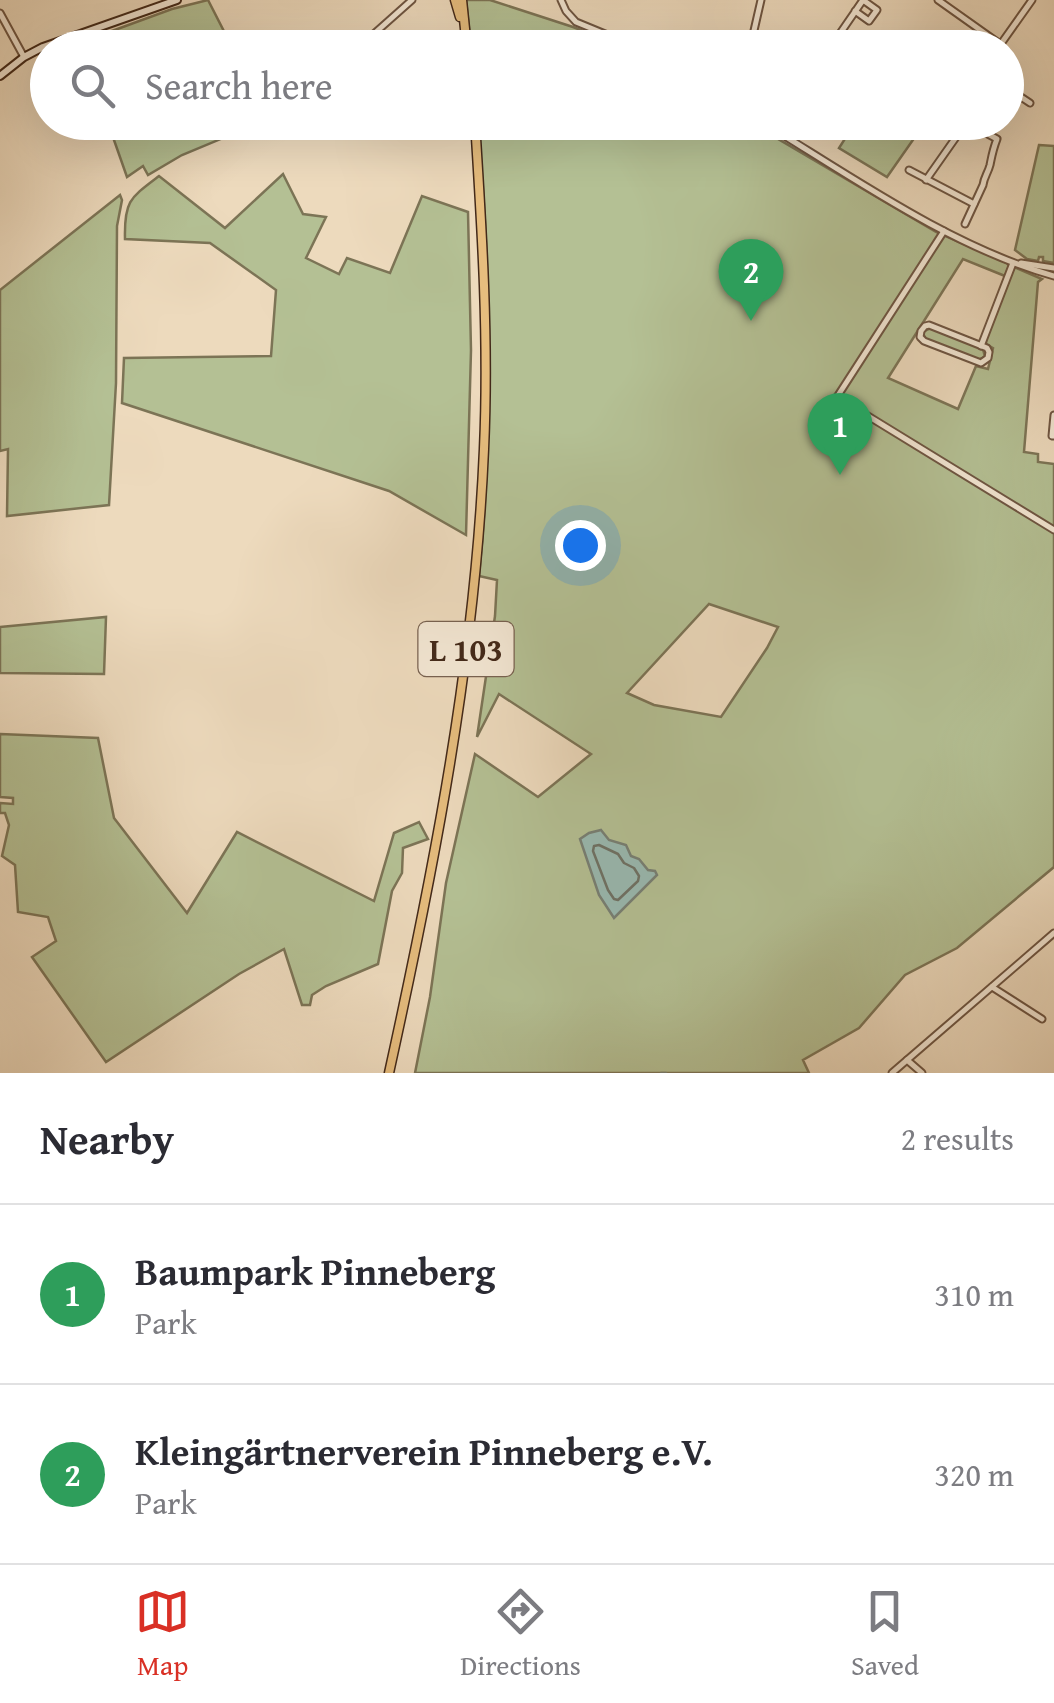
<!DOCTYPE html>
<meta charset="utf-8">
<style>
:root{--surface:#fff;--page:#f7f7f7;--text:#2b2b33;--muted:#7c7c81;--line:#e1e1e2;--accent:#d93025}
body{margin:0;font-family:"Gentium Book Plus",serif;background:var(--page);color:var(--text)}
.you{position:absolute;left:580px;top:545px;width:35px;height:35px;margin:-25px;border:8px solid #fff;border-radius:50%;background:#1a73e8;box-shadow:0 0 0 15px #1a73e833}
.badge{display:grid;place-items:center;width:65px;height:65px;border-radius:50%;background:var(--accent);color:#fff;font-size:32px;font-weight:700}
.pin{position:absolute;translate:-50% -82px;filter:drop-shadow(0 2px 5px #0008)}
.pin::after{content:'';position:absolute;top:52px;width:35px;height:30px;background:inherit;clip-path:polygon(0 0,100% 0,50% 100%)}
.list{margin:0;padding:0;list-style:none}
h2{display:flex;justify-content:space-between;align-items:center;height:130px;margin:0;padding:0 40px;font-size:42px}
h2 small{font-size:32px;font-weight:400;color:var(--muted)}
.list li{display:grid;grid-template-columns:65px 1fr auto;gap:30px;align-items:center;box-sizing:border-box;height:180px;padding:0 40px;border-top:2px solid var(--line)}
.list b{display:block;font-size:38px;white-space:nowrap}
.list p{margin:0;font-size:32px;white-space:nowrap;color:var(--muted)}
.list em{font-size:32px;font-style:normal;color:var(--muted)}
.icon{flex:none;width:55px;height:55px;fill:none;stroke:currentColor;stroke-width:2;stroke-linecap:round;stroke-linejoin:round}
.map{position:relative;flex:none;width:1054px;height:1073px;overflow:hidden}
.search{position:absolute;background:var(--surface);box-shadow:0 10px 40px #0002;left:30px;right:30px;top:30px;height:110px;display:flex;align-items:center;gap:25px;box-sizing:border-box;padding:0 35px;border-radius:55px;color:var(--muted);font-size:38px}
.sheet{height:490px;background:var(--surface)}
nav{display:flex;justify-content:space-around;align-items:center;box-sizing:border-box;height:140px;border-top:2px solid var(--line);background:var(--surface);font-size:28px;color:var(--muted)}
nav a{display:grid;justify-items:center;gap:5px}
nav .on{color:var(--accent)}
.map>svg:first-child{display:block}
.green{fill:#b4c094;stroke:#7c7456;stroke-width:2.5;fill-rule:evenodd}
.water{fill:#99bab2;stroke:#778075;stroke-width:2.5}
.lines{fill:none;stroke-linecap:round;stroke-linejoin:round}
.shore{stroke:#6e7266;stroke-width:2.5}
.stream{stroke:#778075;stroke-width:2.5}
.street-casing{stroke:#6e5542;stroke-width:9}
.secondary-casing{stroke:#432919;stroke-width:10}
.primary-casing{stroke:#432919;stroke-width:11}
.street{stroke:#f3e7d4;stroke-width:5}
.secondary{stroke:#f3e7d4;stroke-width:6}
.primary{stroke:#e6bd7e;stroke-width:8}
.labels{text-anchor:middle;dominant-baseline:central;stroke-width:9;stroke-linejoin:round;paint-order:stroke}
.shield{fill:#f3e7d4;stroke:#786251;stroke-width:2.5}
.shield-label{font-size:32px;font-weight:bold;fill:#432919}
</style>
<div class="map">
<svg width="1054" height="1073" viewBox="0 0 1054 1073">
<rect width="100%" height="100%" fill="#eddabd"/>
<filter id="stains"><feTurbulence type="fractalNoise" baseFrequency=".002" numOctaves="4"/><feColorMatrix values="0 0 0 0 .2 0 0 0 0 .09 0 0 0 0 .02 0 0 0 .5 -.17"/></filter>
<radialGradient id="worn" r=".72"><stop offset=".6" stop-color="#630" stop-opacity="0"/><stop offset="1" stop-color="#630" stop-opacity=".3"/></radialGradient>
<g class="green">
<path d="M208 0 232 47 81 48 79 43 172 9Z"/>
<path d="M466 0H490L573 27 625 47H471Z"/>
<path d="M108 123V122L259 123 182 155 148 175 143 166 127 177Z"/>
<path d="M478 123H751L936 232 1007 263 1009 266 1005 276 963 259 888 378 958 409 976 366 988 369 993 348 986 344V340L1014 267 1042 279 1038 282 1024 452 1038 454V462L1054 464V867L957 948 905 975 859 1028 803 1060 809 1073H415L430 997 446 883 475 754 538 797 591 754 499 694 477 737 495 616 497 580 479 576C494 425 491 274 478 123ZM709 604 778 627 767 648 721 717 654 705 627 693Z"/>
<path d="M855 123 896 131 922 127 887 177 839 148Z"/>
<path d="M1039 145 1054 146V263L1043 261V257H1039L1038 261 1027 259 1015 250Z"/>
<path d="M283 174 303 214 326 217 306 258 339 274 347 258 390 273 422 196 468 212 471 350 466 535 389 491 122 403 124 358 271 356 276 290 210 243 125 239C124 201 130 198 159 176L225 228Z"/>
<path d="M120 195 122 200 117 226 116 383 109 505 7 516 8 449 0 451V290Z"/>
<path d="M931 328 983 349 985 357 978 360 926 339 923 334 924 331Z"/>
<path d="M106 617 104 674 0 673V627Z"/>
<path d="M0 734 98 738 114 818 187 913 237 832 374 901 394 833 419 822 428 839 403 848 402 873 392 891 378 964 326 986 312 995 310 1005H302L284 949 239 974 106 1062 32 957 56 941 48 917 18 912 15 865 2 856 9 825 5 813H0V803L13 804V798L0 797Z"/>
</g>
<path class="water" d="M601 830 609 840 626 845 631 856 639 859 648 870 655 871 657 875 614 918 599 895 580 839 589 833Z"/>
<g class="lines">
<path class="shore" d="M599 845 618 854 624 863 634 868 639 876 638 881 618 900 614 899 608 890 593 851 594 846Z"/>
<path class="stream" d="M661 1073H666"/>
<defs>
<g id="street">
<path d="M561 0 566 11 576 22 639 48"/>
<path d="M938 0 1000 44"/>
<path d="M0 13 24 57"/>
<path d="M358 48 412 0"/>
<path d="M750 48 761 0"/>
<path d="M830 48 863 0 877 10 869 21 855 11"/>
<path d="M998 48 1032 0"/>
<path d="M1006 87 1030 103"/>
<path d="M762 122C852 177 953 248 1054 276"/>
<path d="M909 170 974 204"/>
<path d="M926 180 966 123"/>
<path d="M965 224 983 185C984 177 988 173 990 165 992 155 993 149 997 139L966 122"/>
<path d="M944 231 837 397 1054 530"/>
<path d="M1021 263 1054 268"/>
<path d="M929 325 987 348 989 352 988 358 981 363 924 341 920 337 921 331 925 326Z"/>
<path d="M981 346 1013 263"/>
<path d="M1054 415 1052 436H1054"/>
<path d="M992 987 1042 1019"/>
<path d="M907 1060 922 1073"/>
<path d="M892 1073 1054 933"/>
</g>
<path id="secondary" d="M0 76 24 57 43 47 177 0"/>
<g id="primary">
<path d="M455 0 460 17"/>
<path d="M462 0 467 48"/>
<path d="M389 1073C434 868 475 660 484 449 489 340 482 231 475 122"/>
</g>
</defs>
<use href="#street" class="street-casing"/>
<use href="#secondary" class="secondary-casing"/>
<use href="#primary" class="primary-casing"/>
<use href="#street" class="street"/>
<use href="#secondary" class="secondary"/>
<use href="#primary" class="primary"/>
</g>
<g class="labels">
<rect class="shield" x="418.5" y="622" width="95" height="54" rx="8"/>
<g class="shield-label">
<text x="466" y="649">L 103</text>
</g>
</g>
<rect width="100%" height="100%" filter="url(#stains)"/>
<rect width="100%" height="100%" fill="url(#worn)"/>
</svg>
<div class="you"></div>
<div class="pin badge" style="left:840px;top:475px;background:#2e9e5b">1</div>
<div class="pin badge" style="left:751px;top:321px;background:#2e9e5b">2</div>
<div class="search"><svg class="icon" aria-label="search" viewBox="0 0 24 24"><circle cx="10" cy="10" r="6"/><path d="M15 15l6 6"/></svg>Search here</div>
</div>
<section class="sheet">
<h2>Nearby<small>2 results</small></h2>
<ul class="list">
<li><span class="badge" style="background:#2e9e5b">1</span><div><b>Baumpark Pinneberg</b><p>Park</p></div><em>310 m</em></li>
<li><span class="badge" style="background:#2e9e5b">2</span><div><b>Kleingärtnerverein Pinneberg e.V.</b><p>Park</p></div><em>320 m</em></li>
</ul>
</section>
<nav>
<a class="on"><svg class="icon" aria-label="map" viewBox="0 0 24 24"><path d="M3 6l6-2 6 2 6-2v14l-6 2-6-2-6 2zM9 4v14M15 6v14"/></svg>Map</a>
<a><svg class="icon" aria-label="directions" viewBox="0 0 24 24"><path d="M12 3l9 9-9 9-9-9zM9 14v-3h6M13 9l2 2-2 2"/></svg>Directions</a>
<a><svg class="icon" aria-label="saved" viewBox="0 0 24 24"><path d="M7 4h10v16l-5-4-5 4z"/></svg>Saved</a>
</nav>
